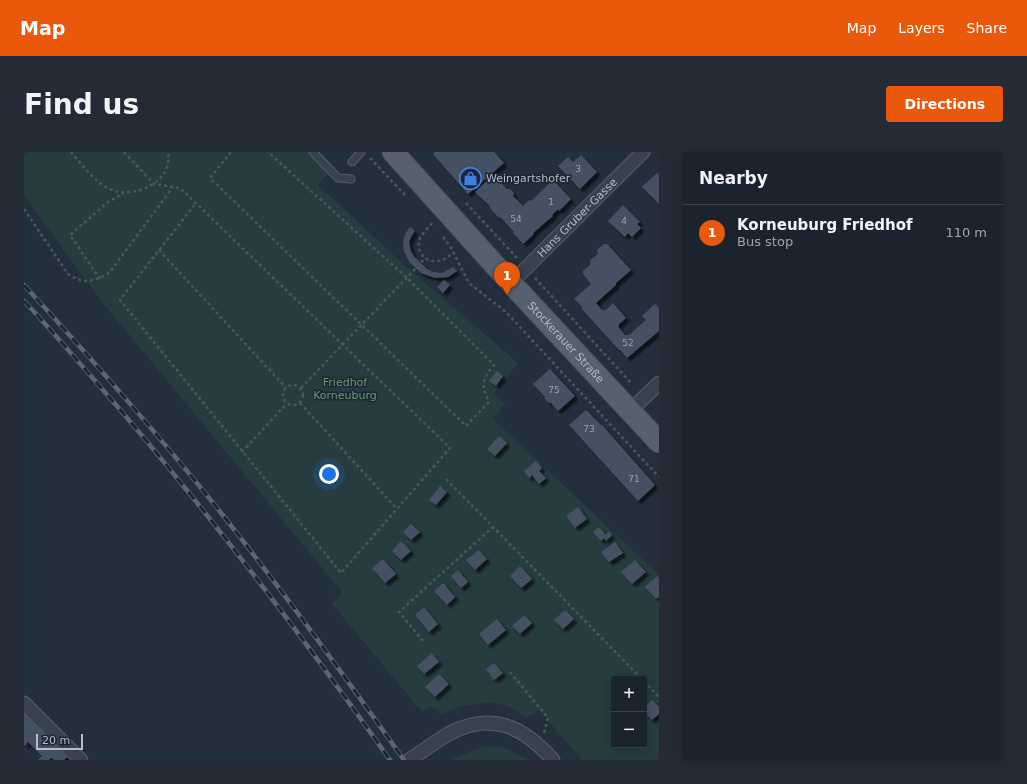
<!DOCTYPE html>
<meta charset="utf-8">
<style>
:root{--surface:#1b232e;--page:#242b36;--text:#f1f3f6;--muted:#a0a4aa;--line:#39404a;--accent:#ea580c}
body{margin:0;font-family:"DejaVu Sans",sans-serif;background:var(--page);color:var(--text)}
.controls{position:absolute;right:12px;bottom:12px;display:grid;overflow:hidden;border-radius:4px;box-shadow:0 2px 10px #0003}
.controls button{width:36px;height:36px;display:grid;place-items:center;padding:0;border:0;border-bottom:1px solid var(--line);background:var(--surface);color:var(--text);font:20px sans-serif}
.scale{position:absolute;left:12px;bottom:10px;width:47px;box-sizing:border-box;padding-left:4px;border:2px solid #b4bcc9;border-top:0;font-size:11px;line-height:14px;white-space:nowrap;color:#b4bcc9;-webkit-text-stroke:3px #1d2633;paint-order:stroke}
.you{position:absolute;left:305px;top:322px;width:14px;height:14px;margin:-10px;border:3px solid #fff;border-radius:50%;background:#1a73e8;box-shadow:0 0 0 6px #1a73e833}
.badge{display:grid;place-items:center;width:26px;height:26px;border-radius:50%;background:var(--accent);color:#fff;font-size:13px;font-weight:700}
.pin{position:absolute;translate:-50% -33px;filter:drop-shadow(0 1px 2px #0008)}
.pin::after{content:'';position:absolute;top:21px;width:14px;height:12px;background:inherit;clip-path:polygon(0 0,100% 0,50% 100%)}
.list{margin:0;padding:0;list-style:none}
h2{display:flex;justify-content:space-between;align-items:center;height:52px;margin:0;padding:0 16px;font-size:17px}
h2 small{font-size:13px;font-weight:400;color:var(--muted)}
.list li{display:grid;grid-template-columns:26px 1fr auto;gap:12px;align-items:center;box-sizing:border-box;height:56px;padding:0 16px;border-top:1px solid var(--line)}
.list b{display:block;font-size:15px;white-space:nowrap}
.list p{margin:0;font-size:13px;white-space:nowrap;color:var(--muted)}
.list em{font-size:13px;font-style:normal;color:var(--muted)}
.map{position:relative;flex:none;width:635px;height:608px;overflow:hidden;border-radius:4px}
header{display:flex;align-items:center;gap:24px;box-sizing:border-box;height:56px;padding:0 20px;background:var(--accent);color:#fff}
header strong{font-size:19px}
nav{display:flex;gap:22px;margin-inline-start:auto;font-size:14px}
.intro{display:flex;align-items:center;justify-content:space-between;box-sizing:border-box;height:96px;padding:0 24px}
h1{margin:0;font-size:28px}
.button{padding:10px 18px;border-radius:4px;background:var(--accent);color:#fff;font-size:14px;font-weight:700}
main{display:flex;gap:24px;padding:0 24px}
aside{flex:1;background:var(--surface);border-radius:4px;box-shadow:0 2px 10px #0003}
.map>svg:first-child{display:block}
.green{fill:#263c3f;fill-rule:evenodd}
.building{fill:#455162;filter:url(#shadow)}
.lines{fill:none;stroke-linecap:round;stroke-linejoin:round}
.lane-casing{stroke:#565f6c;stroke-width:9}
.street-casing{stroke:#565f6c;stroke-width:15}
.primary-casing{stroke:#414a57;stroke-width:23}
.path{stroke:#44595c;stroke-width:2.5;stroke-dasharray:3 3;stroke-linecap:butt}
.lane{stroke:#38414e;stroke-width:7}
.street{stroke:#38414e;stroke-width:13}
.primary{stroke:#56606e;stroke-width:21}
.rail-casing{stroke:#5a6575;stroke-width:4.5}
.rail{stroke:#1d2633;stroke-width:3;stroke-dasharray:9;stroke-linecap:butt}
.labels{text-anchor:middle;dominant-baseline:central;stroke-width:3;stroke-linejoin:round;paint-order:stroke}
.number-label{font-size:9px;fill:#98a1af}
.poi-label{font-size:11px;fill:#b4bcc9;stroke:#1d2633;text-anchor:start}
.street-label{font-size:11px;fill:#b4bcc9;stroke:#1d2633}
.park-label{font-size:11px;fill:#6b9a76;stroke:#1d2633}
</style>
<header>
<strong>Map</strong>
<nav><a>Map</a><a>Layers</a><a>Share</a></nav>
</header>
<div class="intro"><h1>Find us</h1><a class="button">Directions</a></div>
<main>
<div class="map">
<svg width="635" height="608" viewBox="0 0 635 608">
<defs>
<filter id="shadow"><feDropShadow dx="3.5" dy="3.5" stdDeviation="1" flood-color="#0009"/></filter>
</defs>
<rect width="100%" height="100%" fill="#242f3e"/>
<g class="green">
<path d="M0 0H294L309 16 294 33 384 116 494 211 470 242 481 252 469 267 635 423V608H558L515 558 502 566C494 561 486 554 477 552 460 549 433 554 418 562L407 554 398 560 308 452 318 440 79 151 55 119 0 43ZM590 527H620V593H590Z"/>
<path d="M476 594 505 608H427L457 595Z"/>
</g>
<g class="building">
<path d="M411 0H470L480 11 444 42 409 2Z"/>
<path d="M557 3 573 20 556 37 534 14 544 5 549 10Z"/>
<path d="M633 21 635 23V52L618 35Z"/>
<path d="M469 23 483 37H486L490 41 489 44 499 54 505 48 507 49 529 28 547 47 535 59 534 57 528 63 529 64 509 81 510 82 499 92 489 81 490 80 476 65 475 66 465 55 466 54 451 40Z"/>
<path d="M599 53 616 70 613 72 617 76 608 85 604 81 601 85 584 69Z"/>
<path d="M386 75 391 79 388 83 385 90 387 99 391 106H392L403 117 409 120 418 121 422 119 429 115 433 119 424 125 411 126 397 121 386 111 380 100 379 91 381 82Z"/>
<path d="M580 92H583L607 118 592 131V133L572 151 578 158H582L589 151 602 166 595 172V176L601 183H605L622 168 618 164 631 152 635 156V179L603 206 596 198H595L557 156 558 155 550 147 567 132 559 122V119L567 112 566 108 574 102 573 98Z"/>
<path d="M420 128 426 133 419 141 413 135Z"/>
<path d="M526 217 551 244 534 259 526 250 525 251 520 246 521 245 509 232Z"/>
<path d="M473 219 479 224 472 234 465 229Z"/>
<path d="M562 258 577 273H578L631 333 614 349 545 273Z"/>
<path d="M475 284 483 291 471 304 463 297Z"/>
<path d="M512 309 518 316 515 319 522 326 515 332 508 323 505 326 500 319Z"/>
<path d="M416 334 423 340 412 353 405 348Z"/>
<path d="M554 355 563 367 551 376 542 364Z"/>
<path d="M387 372 396 380 387 388 379 380Z"/>
<path d="M575 375 582 383 585 379 588 383 582 389 580 386 577 389 569 380Z"/>
<path d="M377 389 387 399 377 408 368 399Z"/>
<path d="M591 390 599 401 585 410 577 400Z"/>
<path d="M455 398 463 407 451 418 442 408Z"/>
<path d="M359 407 372 422 361 431 348 416Z"/>
<path d="M611 408 622 420 608 432 597 420Z"/>
<path d="M496 414 508 427 497 436 486 424Z"/>
<path d="M434 418 444 430 437 436 427 424Z"/>
<path d="M633 424 635 426V445L632 447 621 435Z"/>
<path d="M419 431 431 445 423 453 410 439Z"/>
<path d="M400 455 414 472 405 480 391 463Z"/>
<path d="M541 458 550 467 539 477 530 468Z"/>
<path d="M500 463 508 471 496 482 488 474Z"/>
<path d="M473 467 482 478 464 493 455 482Z"/>
<path d="M408 501 415 510 400 522 393 514Z"/>
<path d="M470 511 479 521 470 528 462 517Z"/>
<path d="M415 522 425 532 411 545 401 535Z"/>
<path d="M628 548 635 555V562L628 568 620 560V555Z"/>
<path d="M0 561 43 605 40 608H30L27 606 25 608H14L18 604 4 590 0 594Z"/>
</g>
<g class="lines">
<defs>
<g id="lane">
<path d="M289 0 314 26 327 27"/>
<path d="M328 10 337 0"/>
</g>
<g id="street">
<path id="s1" d="M487 131 619 0"/>
<path d="M607 258 635 231"/>
<path d="M0 551 57 608"/>
<path d="M385 608C399 599 412 589 426 581 468 559 500 575 529 608"/>
</g>
<g id="primary">
<path id="s2" d="M369 0 487 131 635 290"/>
</g>
</defs>
<use href="#lane" class="lane-casing"/>
<use href="#street" class="street-casing"/>
<use href="#primary" class="primary-casing"/>
<g class="path">
<path d="M47 0C58 13 74 35 91 39 109 44 137 34 143 15 144 10 146 5 143 0"/>
<path d="M100 0 130 32 156 36 426 296 317 421 96 148 172 51"/>
<path d="M207 0 186 26 442 274 465 250C456 232 459 227 470 213L383 126 244 0"/>
<path d="M346 6 382 44"/>
<path d="M442 51 493 106"/>
<path d="M0 57 44 122C60 132 70 131 86 120L149 35"/>
<path d="M408 71C404 76 399 81 396 86 389 106 413 119 429 100"/>
<path d="M419 85 426 94 445 131 482 160 635 325"/>
<path d="M135 98 262 236"/>
<path d="M397 110 402 106"/>
<path d="M511 126 608 232"/>
<path d="M76 127 46 83 84 50 100 41"/>
<circle cx="269" cy="243" r="10"/>
<path d="M277 236 392 116"/>
<path d="M276 251 373 357"/>
<path d="M218 300 263 251"/>
<path d="M422 327 618 527"/>
<path d="M399 489 375 460 469 375"/>
<path d="M486 520 524 566 520 581"/>
<path d="M620 529 635 545"/>
</g>
<use href="#lane" class="lane"/>
<use href="#street" class="street"/>
<use href="#primary" class="primary"/>
<defs>
<g id="rail">
<path d="M0 133C67 206 132 280 194 357 259 439 320 523 380 608"/>
<path d="M0 149C23 173 44 198 66 223 174 346 272 475 366 608"/>
</g>
</defs>
<use href="#rail" class="rail-casing"/>
<use href="#rail" class="rail"/>
</g>
<defs>
<symbol id="shop-ring" viewBox="-11 -11 22 22"><circle r="9.5" fill="#1d2633" stroke="#3f7fe0" stroke-width="1.5"/><path d="M-5-2.5h2.3a2.7 3.5 0 0 1 5.4 0H5L5.5 6h-11ZM-1.5-2.5h3a1.5 2.3 0 0 0-3 0Z" fill="#3f7fe0"/></symbol>
</defs>
<g fill-rule="evenodd">
<use href="#shop-ring" x="434" y="14" width="25" height="25"/>
</g>
<g class="labels">
<g class="number-label">
<text x="554" y="17">3</text>
<text x="527" y="50">1</text>
<text x="492" y="67">54</text>
<text x="600" y="69">4</text>
<text x="604" y="191">52</text>
<text x="530" y="238">75</text>
<text x="565" y="277">73</text>
<text x="610" y="327">71</text>
</g>
<g class="poi-label">
<text x="462" y="26">Weingartshofer</text>
</g>
<g class="street-label">
<text stroke="none"><textPath href="#s1" startOffset="93">Hans Gruber-Gasse</textPath></text>
<text stroke="none"><textPath href="#s2" startOffset="257">Stockerauer Straße</textPath></text>
</g>
<g class="park-label">
<text x="321" y="230">Friedhof<tspan x="321" dy="13">Korneuburg</tspan></text>
</g>
</g>
</svg>
<div class="controls">
<button>+</button>
<button>−</button>
</div>
<div class="scale">20 m</div>
<div class="you"></div>
<div class="pin badge" style="left:483px;top:143px">1</div>
</div>
<aside>
<h2>Nearby<small></small></h2>
<ul class="list">
<li><span class="badge">1</span><div><b>Korneuburg Friedhof</b><p>Bus stop</p></div><em>110 m</em></li>
</ul>
</aside>
</main>
